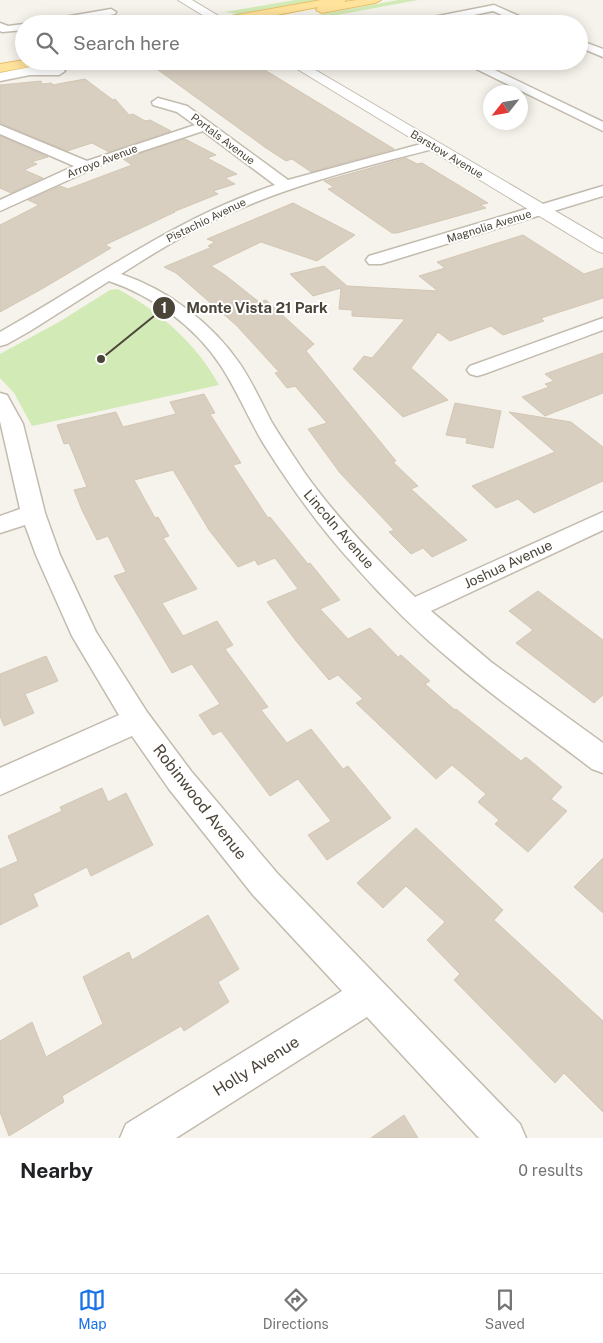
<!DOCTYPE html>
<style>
:root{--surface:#fff;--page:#f6f6f6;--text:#202124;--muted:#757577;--line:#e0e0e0;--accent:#1a73e8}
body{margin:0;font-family:"Public Sans",sans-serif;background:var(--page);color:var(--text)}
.compass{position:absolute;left:483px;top:85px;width:45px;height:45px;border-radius:50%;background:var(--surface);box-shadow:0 2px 12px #0003;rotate:239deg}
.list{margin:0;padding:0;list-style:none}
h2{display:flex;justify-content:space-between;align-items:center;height:65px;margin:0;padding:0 20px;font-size:21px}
h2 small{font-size:16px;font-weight:400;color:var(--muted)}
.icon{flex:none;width:28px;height:28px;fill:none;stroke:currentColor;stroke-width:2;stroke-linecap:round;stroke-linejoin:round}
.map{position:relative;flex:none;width:603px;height:1138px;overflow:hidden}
.search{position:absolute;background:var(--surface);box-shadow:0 2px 12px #0003;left:15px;right:15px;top:15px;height:55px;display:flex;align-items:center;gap:12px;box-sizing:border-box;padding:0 18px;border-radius:28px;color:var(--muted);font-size:19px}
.sheet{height:135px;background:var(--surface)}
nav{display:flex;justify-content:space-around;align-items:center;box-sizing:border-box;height:70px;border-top:1px solid var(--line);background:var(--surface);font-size:14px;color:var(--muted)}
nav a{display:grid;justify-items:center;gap:2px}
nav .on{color:var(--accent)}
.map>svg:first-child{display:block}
.green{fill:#d2eab5}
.building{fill:#d8cfc1;stroke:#d3c7b4}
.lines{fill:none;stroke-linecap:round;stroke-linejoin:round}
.minor-casing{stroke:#c2bbae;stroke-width:3}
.tertiary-casing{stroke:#c2bbae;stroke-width:2}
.primary-casing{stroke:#e6c16a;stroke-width:2}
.minor{fill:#fff;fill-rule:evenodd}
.tertiary{fill:#fff;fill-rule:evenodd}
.primary{fill:#ffe39c;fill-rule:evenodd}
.labels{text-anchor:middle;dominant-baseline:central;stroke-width:4;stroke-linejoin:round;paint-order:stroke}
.far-street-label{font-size:11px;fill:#4b4439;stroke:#fff}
.street-label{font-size:14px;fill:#4b4439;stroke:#fff}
.near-street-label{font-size:16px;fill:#4b4439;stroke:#fff}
.leader{fill:none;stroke:#4b4439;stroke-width:2}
.callout-dot{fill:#4b4439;stroke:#fff;stroke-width:2}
.mark-label{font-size:15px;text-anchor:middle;font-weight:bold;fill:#fff}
.callout-label{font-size:15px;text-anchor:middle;font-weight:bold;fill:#4b4439;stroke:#fff;stroke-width:4;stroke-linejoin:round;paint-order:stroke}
</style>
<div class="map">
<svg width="603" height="1138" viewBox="0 0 603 1138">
<rect width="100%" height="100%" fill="#f6f3ec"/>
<g class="green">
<path d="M295 0H317L238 14 225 12Z"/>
<path d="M398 0H418L289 24H270Z"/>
<path d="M118 289C160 312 196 343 219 385L32 426 14 393 0 378V354L59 322 110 290Z"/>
</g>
<g class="building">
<path d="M182 61H186L198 69 238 61 245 66 255 64 394 149 311 172 292 159 286 161 266 148 154 67Z"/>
<path d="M85 79 113 100 115 99 129 115 133 114 145 121 150 120 171 131 109 152 92 143 67 151 0 123V85L41 81 42 84 52 83V85Z"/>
<path d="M0 136 48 157 31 162 37 164 24 170 43 178 11 193 0 188Z"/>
<path d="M185 139 216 155 207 158 237 174 225 178 235 184 213 191 218 194 173 212H175L105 245 111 248 40 290 0 312V225L39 205 28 200 60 186 68 189 132 165 123 159Z"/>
<path d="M406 158 417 164 422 163 488 203 480 205 486 208 397 233H392L328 189 334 187 324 181Z"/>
<path d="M293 203 355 235 317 261 261 242 211 266 225 275 259 302 266 300 314 344 306 351 396 461 393 462 418 486 411 489 467 540 432 557 423 548 411 554 389 532 394 530 340 473 308 429 327 423 295 386 287 388 275 373 279 372 236 325 176 273 164 267 212 247 208 246 215 242 207 239Z"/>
<path d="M523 235 584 274 603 268V298L541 318 544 321 503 335 491 326 450 341 438 332 411 368 448 400 403 417 353 369 364 356 372 358 405 319 352 316V310L339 309 341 288 313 296 290 274 324 266 347 286 438 291 419 276 445 268 437 262Z"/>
<path d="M603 353V393L545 416 522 397 549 387 545 384 554 381 545 374Z"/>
<path d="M204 394 215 413 210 414 241 463 233 465 268 518 270 517 308 564 310 563 340 600 320 609 348 639 370 628 398 657 401 655 430 681 425 684 455 710 456 709 521 761 526 757 562 787 551 799 567 811 528 852 495 824 499 820 478 802 486 794 452 765 436 779 356 703 363 699 338 675 329 680 296 641 267 602 298 589 275 558 258 565 255 560 238 567 209 530 173 470 134 480 155 518 158 517 169 536 163 538 197 589 162 603 183 636 217 621 233 645 225 649 268 707 261 710 287 743 311 729 343 769 348 766 391 818 327 860 308 835 331 821 298 779 270 796 221 731 213 735 199 715 220 704 192 664 172 673 114 576 126 572 108 536 97 540 82 510 74 490 87 487 69 443 64 444 57 425 116 412 123 427 176 414 170 402Z"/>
<path d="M455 403 501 411 493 448 466 443 467 438 446 435Z"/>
<path d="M509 412 571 422 603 447V481L534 513 518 499 496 508 472 486 555 452Z"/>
<path d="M538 591 603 640V695L594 703 516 643 533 630 509 611Z"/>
<path d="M46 656 58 681 25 694 34 713 4 726 0 716V674Z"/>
<path d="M102 788 108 802 126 793 153 845 91 876 87 867 33 894 38 906 0 925V869L18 861 8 836 62 811 60 807Z"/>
<path d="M416 828 503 910 494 920 603 1021V1112L564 1073 555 1083 454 980 460 974 427 940 445 922 406 886 383 908 357 883Z"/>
<path d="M603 858V913L574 887Z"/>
<path d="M208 915 239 969 218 982 229 1002 184 1031 181 1026 62 1096 64 1102 9 1136 0 1112V1041L32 1022 46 1057 103 1024 83 977 129 952 132 960Z"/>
<path d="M404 1115 418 1138H371Z"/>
</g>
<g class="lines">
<defs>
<g id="minor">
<path d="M494 5 537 24H522L493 11 431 24H408L413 21Z"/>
<path d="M111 9 116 12 115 14 61 24H36L41 21Z"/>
<path d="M0 23 8 26 24 24V30L2 32 0 31Z"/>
<path d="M579 40 603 49V57L579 47Z"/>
<path d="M460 61H476L603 122V131Z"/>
<path d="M30 67H59L65 71 59 75H30L0 81V73Z"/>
<path d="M158 98 187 106 288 180 432 141 439 145 437 148C362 167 286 186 217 219 183 235 152 254 121 274 168 290 212 323 240 364 252 382 261 402 271 421 281 438 293 455 304 472 336 517 375 558 415 597L603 512V530L431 611 491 662 603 743V773L592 769C545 733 497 700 452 661 417 632 385 600 355 566 321 529 292 489 265 446 249 420 238 392 221 366 196 327 153 296 109 281L30 331 7 344 0 346V332C91 281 175 218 275 185L203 131 106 163 0 211V200L74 166 0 134V125L87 161 195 125 177 112 153 105 152 102Z"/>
<path d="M603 186V196L381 264H369L366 260 369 256Z"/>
<path d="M603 318V330L484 374 477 376 470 374 467 370 470 366Z"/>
<path d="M0 393 7 395 23 424 45 513 60 555 96 632 147 712 191 771 277 873 520 1124 526 1138H479L367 1017 176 1138H120L126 1124 342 991 253 895 169 789 132 736 0 795V768L119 715 72 636 36 555 25 525 0 533V516L20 509 0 421Z"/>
</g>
<g id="tertiary">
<path d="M178 0H192L232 24H217Z"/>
<path d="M284 61H300L603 239V253L597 251Z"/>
</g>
<g id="primary">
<path d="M321 0H346L344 2 357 0H381L375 3 322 13 316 10 318 7 230 24H203L209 20Z"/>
<path d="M24 60 45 61 39 65 0 72V64Z"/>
</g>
</defs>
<use href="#minor" class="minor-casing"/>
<use href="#tertiary" class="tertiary-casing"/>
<use href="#primary" class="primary-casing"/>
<use href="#minor" class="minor"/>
<use href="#tertiary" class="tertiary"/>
<use href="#primary" class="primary"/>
</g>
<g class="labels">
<g class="far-street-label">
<text transform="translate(223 139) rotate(37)">Portals Avenue</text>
<text transform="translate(447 154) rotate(31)">Barstow Avenue</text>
<text transform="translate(102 161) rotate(-21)">Arroyo Avenue</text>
<text transform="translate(206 220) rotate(-26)">Pistachio Avenue</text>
<text transform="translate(489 226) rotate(-17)">Magnolia Avenue</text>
</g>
<g class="street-label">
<text transform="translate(339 529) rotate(49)">Lincoln Avenue</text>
<text transform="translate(508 564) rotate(-25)">Joshua Avenue</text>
</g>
<g class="near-street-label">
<text transform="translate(200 802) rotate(52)">Robinwood Avenue</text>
<text transform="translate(256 1066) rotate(-32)">Holly Avenue</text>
</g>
</g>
<path class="leader" d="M101 359L164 308"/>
<g class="callout-dot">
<circle cx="101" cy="359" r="5"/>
<circle cx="164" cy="308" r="12"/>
</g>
<g class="mark-label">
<text x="164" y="313">1</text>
</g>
<g class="callout-label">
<text x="257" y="313">Monte Vista 21 Park</text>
</g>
</svg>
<svg class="compass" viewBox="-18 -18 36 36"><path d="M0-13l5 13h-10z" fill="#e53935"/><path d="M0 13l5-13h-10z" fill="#757577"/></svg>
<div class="search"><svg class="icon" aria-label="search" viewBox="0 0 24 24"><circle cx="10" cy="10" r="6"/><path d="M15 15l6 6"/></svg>Search here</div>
</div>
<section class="sheet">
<h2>Nearby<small>0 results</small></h2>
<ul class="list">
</ul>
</section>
<nav>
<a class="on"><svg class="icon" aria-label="map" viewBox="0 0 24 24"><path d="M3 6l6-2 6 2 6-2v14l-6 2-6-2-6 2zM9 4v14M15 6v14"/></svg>Map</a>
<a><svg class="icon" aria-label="directions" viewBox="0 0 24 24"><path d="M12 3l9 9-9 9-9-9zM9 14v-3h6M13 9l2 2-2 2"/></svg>Directions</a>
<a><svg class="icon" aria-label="saved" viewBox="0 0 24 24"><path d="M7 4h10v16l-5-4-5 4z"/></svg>Saved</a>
</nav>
